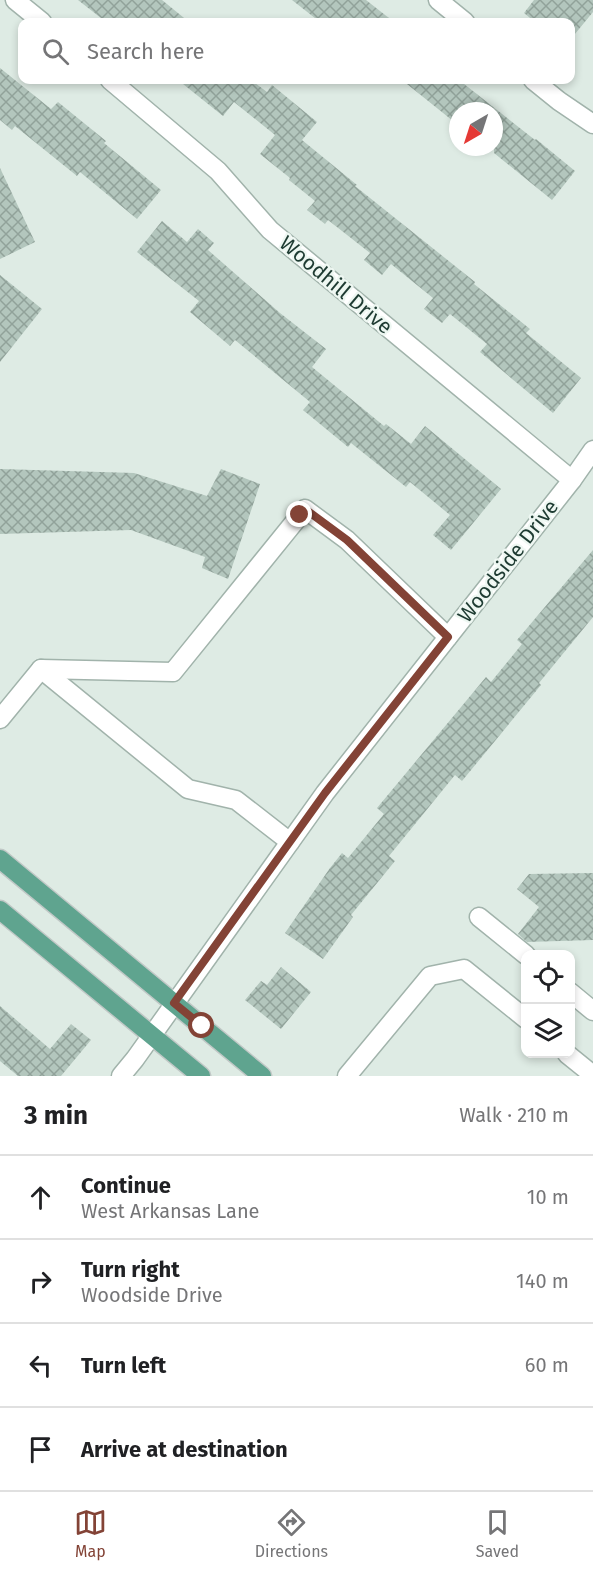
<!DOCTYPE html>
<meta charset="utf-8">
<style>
:root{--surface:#fff;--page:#f6f6f6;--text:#202124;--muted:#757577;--line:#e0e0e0;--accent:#834336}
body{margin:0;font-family:"Fira Sans",sans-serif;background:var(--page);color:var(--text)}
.controls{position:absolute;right:18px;bottom:18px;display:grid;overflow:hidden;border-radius:12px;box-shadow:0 3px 9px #0003}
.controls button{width:54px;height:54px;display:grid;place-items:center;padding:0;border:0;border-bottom:2px solid var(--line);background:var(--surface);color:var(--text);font:30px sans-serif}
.compass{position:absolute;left:449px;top:102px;width:54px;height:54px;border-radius:50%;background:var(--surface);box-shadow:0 3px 9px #0003;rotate:219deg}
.stop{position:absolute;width:18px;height:18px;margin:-14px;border:4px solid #834336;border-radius:50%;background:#fff}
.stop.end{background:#834336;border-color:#fff;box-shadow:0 2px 6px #0008}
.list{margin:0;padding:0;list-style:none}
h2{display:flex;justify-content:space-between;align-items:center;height:78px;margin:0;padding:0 24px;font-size:26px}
h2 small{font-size:20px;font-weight:400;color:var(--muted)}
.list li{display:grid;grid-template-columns:39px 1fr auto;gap:18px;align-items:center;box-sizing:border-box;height:84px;padding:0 24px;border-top:2px solid var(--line)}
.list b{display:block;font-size:22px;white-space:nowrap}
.list p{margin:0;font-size:20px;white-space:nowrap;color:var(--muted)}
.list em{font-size:20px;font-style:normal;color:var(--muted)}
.icon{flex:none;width:33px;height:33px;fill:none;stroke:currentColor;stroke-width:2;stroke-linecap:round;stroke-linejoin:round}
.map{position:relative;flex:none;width:593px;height:1076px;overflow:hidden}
.search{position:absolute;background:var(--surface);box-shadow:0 3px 9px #0003;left:18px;right:18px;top:18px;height:66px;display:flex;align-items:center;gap:15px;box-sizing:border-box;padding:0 21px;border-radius:12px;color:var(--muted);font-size:22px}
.sheet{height:414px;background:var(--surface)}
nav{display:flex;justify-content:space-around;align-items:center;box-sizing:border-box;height:84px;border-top:2px solid var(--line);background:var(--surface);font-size:16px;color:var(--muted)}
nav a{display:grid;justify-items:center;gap:3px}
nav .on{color:var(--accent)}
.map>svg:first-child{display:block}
.building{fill:url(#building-cross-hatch)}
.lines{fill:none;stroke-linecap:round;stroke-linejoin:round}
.minor-casing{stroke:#a1b3ab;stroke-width:21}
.major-casing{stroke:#c0c8c6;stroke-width:21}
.minor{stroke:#fff;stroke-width:18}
.major{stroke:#5fa48f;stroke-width:18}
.route{stroke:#834336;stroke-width:8}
.labels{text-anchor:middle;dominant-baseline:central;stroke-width:4.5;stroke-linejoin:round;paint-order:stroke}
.street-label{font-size:21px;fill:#1e3b32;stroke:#eef7f2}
</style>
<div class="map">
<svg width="593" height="1076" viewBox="0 0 593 1076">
<defs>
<pattern id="building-cross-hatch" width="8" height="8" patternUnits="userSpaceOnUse" patternTransform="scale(1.5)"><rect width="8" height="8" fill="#b3c6bd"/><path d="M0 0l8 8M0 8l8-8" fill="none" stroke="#91a29a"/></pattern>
</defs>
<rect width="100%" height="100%" fill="#deebe4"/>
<g class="building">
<path d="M78 0H162L189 22H106Z"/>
<path d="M292 0H366L394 22H320Z"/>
<path d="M534 0H593V12L570 40V22H535L524 13Z"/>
<path d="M0 68 51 109 58 102 106 141 104 143 161 190 137 219 80 172 77 176 15 126 12 130 0 120Z"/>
<path d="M178 80H251L267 92 272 85 317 122 302 140 357 185 355 186 475 282 474 284 530 329 526 333 581 378 553 413 480 352 487 344 450 314 442 323 424 309 433 298 391 264 382 275 364 260 370 253 328 220 325 224 307 210 315 201 289 180 290 178 260 154 275 135 234 102 223 116Z"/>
<path d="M402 80H459L535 140 536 139 575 171 552 200 494 153V111H458V125Z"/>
<path d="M0 168 35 242 0 259Z"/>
<path d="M162 221 187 242 198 229 214 243 208 250 280 313 326 349 312 367 384 426 386 424 411 444 425 426 501 489 451 550 433 535 450 515 410 482 406 487 351 443 348 447 303 410 310 402 235 340 230 346 190 312 199 301 137 252Z"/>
<path d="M0 275 42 309 0 362Z"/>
<path d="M0 469 134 473 207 496 221 469 260 484 228 579 202 568 205 557 131 530 0 534Z"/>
<path d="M593 550V617L539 683 541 685 462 781 455 775 389 856 395 861 351 915 353 917 323 959 285 933 330 868 342 853 348 858 384 814 377 808 486 677 491 682 522 644 517 640Z"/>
<path d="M593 873V940L527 942 518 934 539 907 517 889 529 874Z"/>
<path d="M281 967 311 992 281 1029 245 1000 261 981 267 985Z"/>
<path d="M0 1006 50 1049 71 1024 91 1040 61 1076H18L0 1061Z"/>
</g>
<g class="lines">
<defs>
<g id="minor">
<path d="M15 0 42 22"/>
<path d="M438 0 465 22"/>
<path d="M110 80 218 171 270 230 572 480"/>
<path d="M533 80 559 101 593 124"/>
<path d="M41 669 188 789 236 800 290 842"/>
<path d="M0 719 41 669 173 672 305 509 347 540 448 637"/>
<path d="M479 917 526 955"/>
<path d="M570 992 593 1011"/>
<path d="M567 1054 593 1075"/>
<path d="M121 1076 135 1059 325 793 572 480 593 450"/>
<path d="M347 1076 430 976 464 969 526 1019"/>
</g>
<g id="major">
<path d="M0 859 262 1076"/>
<path d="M0 910 201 1076"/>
</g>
</defs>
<use href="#minor" class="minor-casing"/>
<use href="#major" class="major-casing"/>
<use href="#minor" class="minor"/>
<use href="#major" class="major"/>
</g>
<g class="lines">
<path class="route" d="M202 1026 174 1003 325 793 448 637 347 540 305 509 300 515"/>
</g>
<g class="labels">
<g class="street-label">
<text transform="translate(336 285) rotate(40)">Woodhill Drive</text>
<text transform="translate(508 561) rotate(-52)">Woodside Drive</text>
</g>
</g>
</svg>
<div class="controls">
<button><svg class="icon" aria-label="locate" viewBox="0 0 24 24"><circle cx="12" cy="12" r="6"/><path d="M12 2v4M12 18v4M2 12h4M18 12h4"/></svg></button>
<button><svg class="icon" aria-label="layers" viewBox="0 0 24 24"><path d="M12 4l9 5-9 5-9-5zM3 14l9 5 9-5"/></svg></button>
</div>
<svg class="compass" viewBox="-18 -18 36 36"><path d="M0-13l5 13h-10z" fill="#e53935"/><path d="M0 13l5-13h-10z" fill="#757577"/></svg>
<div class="stop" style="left:202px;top:1026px"></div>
<div class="stop end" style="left:300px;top:515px"></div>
<div class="search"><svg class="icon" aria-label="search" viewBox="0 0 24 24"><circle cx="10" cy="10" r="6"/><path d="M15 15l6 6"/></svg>Search here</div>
</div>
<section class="sheet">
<h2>3 min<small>Walk · 210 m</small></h2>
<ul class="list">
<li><svg class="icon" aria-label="ahead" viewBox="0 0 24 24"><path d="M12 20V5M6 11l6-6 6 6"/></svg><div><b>Continue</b><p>West Arkansas Lane</p></div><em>10 m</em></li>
<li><svg class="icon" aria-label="right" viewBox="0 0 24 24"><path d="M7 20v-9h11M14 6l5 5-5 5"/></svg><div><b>Turn right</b><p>Woodside Drive</p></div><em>140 m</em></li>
<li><svg class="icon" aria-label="left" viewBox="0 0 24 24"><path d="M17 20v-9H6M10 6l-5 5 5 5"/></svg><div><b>Turn left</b></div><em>60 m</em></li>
<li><svg class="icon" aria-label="arrive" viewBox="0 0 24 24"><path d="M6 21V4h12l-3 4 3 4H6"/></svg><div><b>Arrive at destination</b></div></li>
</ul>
</section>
<nav>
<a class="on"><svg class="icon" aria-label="map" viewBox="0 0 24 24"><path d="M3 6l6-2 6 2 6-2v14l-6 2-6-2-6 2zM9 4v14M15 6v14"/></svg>Map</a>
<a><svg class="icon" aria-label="directions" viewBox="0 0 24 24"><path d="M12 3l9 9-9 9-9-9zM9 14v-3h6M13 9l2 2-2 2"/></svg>Directions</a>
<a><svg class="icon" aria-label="saved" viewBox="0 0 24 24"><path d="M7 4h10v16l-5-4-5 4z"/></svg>Saved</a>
</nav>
